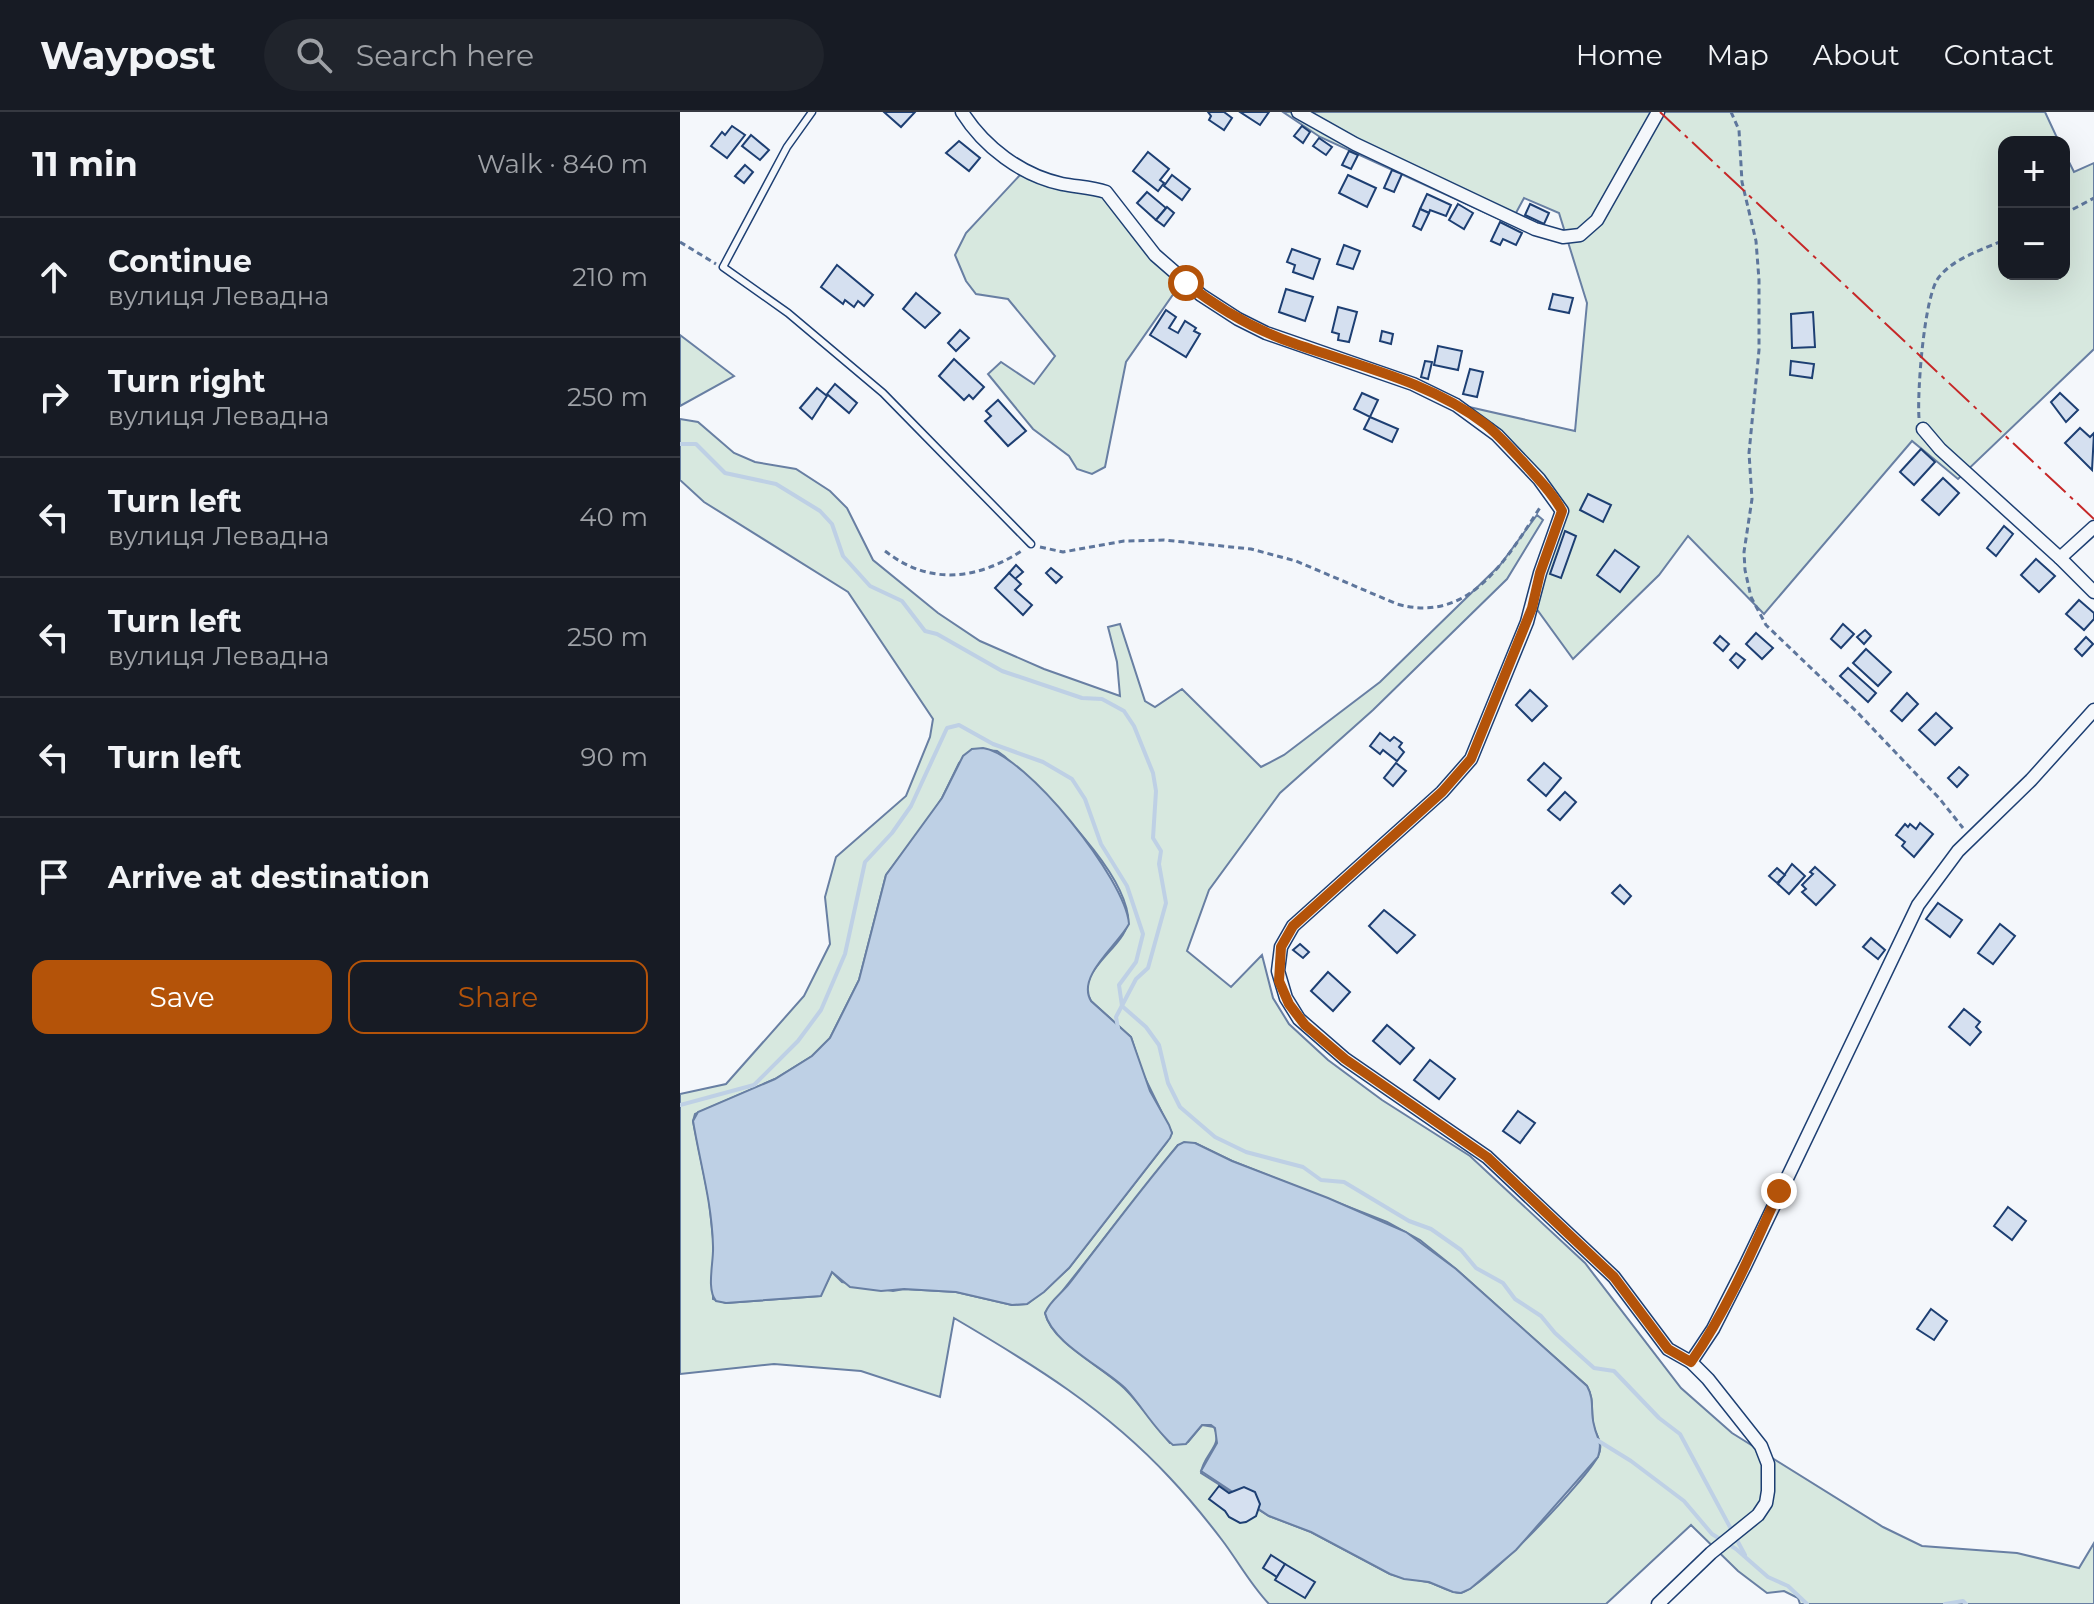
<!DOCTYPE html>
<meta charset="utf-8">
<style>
:root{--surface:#171b24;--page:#20242c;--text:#f1f3f6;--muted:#9ea1a6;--line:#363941;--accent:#b45309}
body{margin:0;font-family:Montserrat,sans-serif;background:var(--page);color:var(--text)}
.controls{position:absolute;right:24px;top:24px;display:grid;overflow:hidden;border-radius:16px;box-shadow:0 8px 32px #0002}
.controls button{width:72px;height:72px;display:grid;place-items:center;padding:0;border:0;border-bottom:2px solid var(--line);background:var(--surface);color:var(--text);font:40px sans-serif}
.stop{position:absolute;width:24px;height:24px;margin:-18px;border:6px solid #b45309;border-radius:50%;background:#fff}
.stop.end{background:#b45309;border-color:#fff;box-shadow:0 2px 8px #0008}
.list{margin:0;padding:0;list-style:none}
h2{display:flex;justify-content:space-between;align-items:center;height:104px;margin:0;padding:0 32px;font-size:34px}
h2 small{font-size:26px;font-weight:400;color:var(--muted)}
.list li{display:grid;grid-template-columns:52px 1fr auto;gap:24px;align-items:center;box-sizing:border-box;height:120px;padding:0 32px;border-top:2px solid var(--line)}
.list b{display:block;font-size:30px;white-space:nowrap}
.list p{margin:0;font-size:26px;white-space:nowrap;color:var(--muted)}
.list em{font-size:26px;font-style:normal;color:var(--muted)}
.actions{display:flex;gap:16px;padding:24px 32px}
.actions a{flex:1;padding:18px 0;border:2px solid var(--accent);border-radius:16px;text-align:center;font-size:28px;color:var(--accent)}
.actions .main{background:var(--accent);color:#fff}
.icon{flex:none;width:44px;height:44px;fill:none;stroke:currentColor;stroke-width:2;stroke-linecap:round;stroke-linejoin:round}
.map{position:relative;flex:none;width:1414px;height:1492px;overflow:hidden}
header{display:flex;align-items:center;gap:48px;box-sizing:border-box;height:112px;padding:0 40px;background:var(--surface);border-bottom:2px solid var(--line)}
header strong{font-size:38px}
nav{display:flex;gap:44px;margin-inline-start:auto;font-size:28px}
.search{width:560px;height:72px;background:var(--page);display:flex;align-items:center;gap:20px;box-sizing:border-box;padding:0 28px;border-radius:44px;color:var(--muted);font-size:30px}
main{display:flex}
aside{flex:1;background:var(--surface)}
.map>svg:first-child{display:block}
.green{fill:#d7e8df;stroke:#687fa3;stroke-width:2;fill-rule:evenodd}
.water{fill:#bed0e5;stroke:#687fa3;stroke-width:2}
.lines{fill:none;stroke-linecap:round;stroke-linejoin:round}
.stream{stroke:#bed0e5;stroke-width:4}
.building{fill:#d5e0f0;stroke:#1d3f73;stroke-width:2}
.lane-casing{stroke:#1d3f73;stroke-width:9}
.street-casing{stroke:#1d3f73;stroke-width:15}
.path{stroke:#5e769c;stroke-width:3;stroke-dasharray:6 4;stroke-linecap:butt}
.lane{stroke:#f4f7fb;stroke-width:6}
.street{stroke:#f4f7fb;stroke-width:12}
.power{stroke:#c62828;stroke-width:2;stroke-dasharray:28 6 4 6;stroke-linecap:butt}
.route{stroke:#b45309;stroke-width:10}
</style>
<header>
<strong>Waypost</strong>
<div class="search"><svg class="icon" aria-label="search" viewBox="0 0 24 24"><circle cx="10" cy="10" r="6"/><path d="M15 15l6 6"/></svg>Search here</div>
<nav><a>Home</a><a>Map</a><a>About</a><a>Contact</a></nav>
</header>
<main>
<aside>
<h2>11 min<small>Walk · 840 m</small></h2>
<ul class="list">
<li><svg class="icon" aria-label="ahead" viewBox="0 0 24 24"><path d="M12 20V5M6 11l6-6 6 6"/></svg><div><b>Continue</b><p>вулиця Левадна</p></div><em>210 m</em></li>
<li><svg class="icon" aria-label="right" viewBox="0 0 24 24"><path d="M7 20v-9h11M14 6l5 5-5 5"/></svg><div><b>Turn right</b><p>вулиця Левадна</p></div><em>250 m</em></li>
<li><svg class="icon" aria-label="left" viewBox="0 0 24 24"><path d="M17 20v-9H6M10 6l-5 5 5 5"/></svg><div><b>Turn left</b><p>вулиця Левадна</p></div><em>40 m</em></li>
<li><svg class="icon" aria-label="left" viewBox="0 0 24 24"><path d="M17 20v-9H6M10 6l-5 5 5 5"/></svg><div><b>Turn left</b><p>вулиця Левадна</p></div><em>250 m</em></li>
<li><svg class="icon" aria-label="left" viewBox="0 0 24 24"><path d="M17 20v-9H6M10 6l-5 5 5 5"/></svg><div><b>Turn left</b></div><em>90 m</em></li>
<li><svg class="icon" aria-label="arrive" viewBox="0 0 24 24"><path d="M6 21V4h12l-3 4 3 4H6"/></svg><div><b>Arrive at destination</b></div></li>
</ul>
<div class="actions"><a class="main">Save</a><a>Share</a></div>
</aside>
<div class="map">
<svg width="1414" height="1492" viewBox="0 0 1414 1492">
<rect width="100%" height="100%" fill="#f4f7fb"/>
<g class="green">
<path d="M603 0H1365L1379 30H1324V162H1384V40L1394 60 1414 51V237L1278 367 1232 329 1084 502 1008 424 979 463 893 547 856 496 879 400 846 350 813 312 767 290 895 319 907 191 879 101 844 86 830 112 640 25Z"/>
<path d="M340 63 404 75 430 89 501 171 446 250 425 355 412 362 397 357 389 344 353 317 308 262 321 250 354 272 375 244 328 187 296 182 286 169 275 143 286 121Z"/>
<path d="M0 223 54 264 0 294Z"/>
<path d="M0 307 18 310 54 341 75 350 116 357 150 379 167 396 193 448 258 501 300 529 364 557 440 584 437 550 428 515 440 512 465 589 475 595 502 577 581 655 604 643 700 570 820 453 857 403 863 408 827 467 693 598 600 681 529 778 507 839 551 875 582 843 593 886 609 912 648 948 702 988 790 1044 905 1151 1001 1276 1052 1321 1203 1415 1242 1434 1337 1441 1399 1456 1414 1431V1492H1120L1118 1486 1104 1479 1087 1481 1058 1459 1011 1413 926 1492H589C570 1472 558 1449 542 1428 526 1407 508 1385 490 1366 426 1297 354 1253 274 1206L260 1285 181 1259 94 1252 0 1262V982L46 972 124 884 150 832 145 785 156 745 226 684 250 625 253 607 168 480 24 390 0 368ZM292 637 317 639 324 644C361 680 441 752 448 804 452 833 392 858 411 889L451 925 463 962 492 1021 487 1030 389 1156 364 1179 347 1192 332 1193 276 1180 224 1177 213 1179 162 1170 152 1160 140 1184 46 1191 33 1187V1127L29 1088 13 1009 15 1002 95 967 132 944 150 926 179 868 206 763 248 708 262 686 279 651ZM515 1031 552 1049 707 1110 740 1128 776 1157 907 1274C914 1287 911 1296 913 1310 914 1323 925 1330 918 1344 908 1366 801 1479 780 1481 770 1481 760 1474 751 1471 738 1467 724 1467 710 1462L631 1420 589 1404 521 1361C523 1342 544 1334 534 1315L522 1313 508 1330 490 1331C475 1314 462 1294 446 1278 424 1255 372 1232 365 1201L498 1033Z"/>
</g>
<g class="water">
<path d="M303 636C346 642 446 768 449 812 438 833 396 864 411 889L451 925 470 979 489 1013 492 1021 490 1026 389 1156 364 1180 347 1192 332 1193 276 1180 224 1177 201 1179 170 1175 152 1160 141 1184 46 1191 36 1189C26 1177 34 1149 33 1134 32 1091 20 1051 13 1009L18 1000 95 967 132 944 150 926 179 868 206 763 262 686 283 644 292 637Z"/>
<path d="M504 1030 515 1031 552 1049 648 1086 726 1120 776 1157 907 1274C915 1288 910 1299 914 1313 917 1328 923 1328 918 1345L836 1438 790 1477 781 1481 773 1480 749 1470 724 1467 710 1462 631 1420 589 1404 521 1359 537 1331 535 1316 531 1313H522L506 1332 493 1333C474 1317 462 1294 445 1276 423 1255 372 1231 365 1201 370 1189 381 1182 389 1172 425 1125 460 1078 498 1033Z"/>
</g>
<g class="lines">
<g class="stream">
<path d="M0 332H16L45 361 96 372 140 399 152 412 163 444 190 474 222 489 245 519 257 522 322 559 402 586 422 587 444 599 454 614 473 661 476 679 473 726 481 739 479 752 486 791 468 856 456 867 436 905 438 916"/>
<path d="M0 993 74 973 118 929 141 898 165 842 185 750 212 721 231 694 267 616 279 613 313 632 363 650 392 667 405 687 421 732 447 774 463 822 456 850 439 873 442 894 466 915 479 933 488 971 500 995 535 1025 566 1040 623 1055 641 1068 664 1070 729 1109 751 1117 781 1138 796 1156 823 1171 835 1187 861 1204 875 1221 914 1256 934 1259 979 1306 1000 1322 1065 1443"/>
<path d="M917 1328 951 1349 1004 1389 1032 1422 1056 1437 1088 1465 1108 1474 1127 1492"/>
<path d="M1265 1492 1283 1489 1286 1492"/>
</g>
</g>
<g class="building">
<path d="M204 0H235L221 15Z"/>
<path d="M528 0H544L552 6 544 18 529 8 531 4Z"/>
<path d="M560 0H589L580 13Z"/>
<path d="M52 14 65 23 47 46 31 34 42 20 45 23Z"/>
<path d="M622 14 630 20 623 31 614 24Z"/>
<path d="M71 23 89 38 80 48 62 34Z"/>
<path d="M639 26 652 35 646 43 633 34Z"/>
<path d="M279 29 300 46 289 59 266 41Z"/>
<path d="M669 39 678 43 671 57 662 53Z"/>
<path d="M468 40 489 57 480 68 484 71 478 79 453 59Z"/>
<path d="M65 53 73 60 64 71 55 64Z"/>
<path d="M712 58 722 62 714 80 704 76Z"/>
<path d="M492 63 510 77 502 88 484 74Z"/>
<path d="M668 63 696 76 687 95 659 81Z"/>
<path d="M467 80 486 96 476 108 457 91Z"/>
<path d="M747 82 771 93 766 104 750 98 749 101 740 97Z"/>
<path d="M778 92 793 101 784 117 769 108Z"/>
<path d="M850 92 869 101 864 112 845 103Z"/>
<path d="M487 95 494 101 484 114 476 108Z"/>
<path d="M740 97 749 101 741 118 733 114Z"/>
<path d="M820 110 842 121 836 133 823 127 820 133 811 129Z"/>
<path d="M664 133 680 139 673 157 657 152Z"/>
<path d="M612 137 640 147 633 167 613 160 615 153 607 150Z"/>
<path d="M157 153 193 183 184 194 178 189 174 195 165 188 163 192 141 175Z"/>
<path d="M606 177 633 185 625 209 599 200Z"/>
<path d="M236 181 260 201 245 216 223 197Z"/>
<path d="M873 182 893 186 889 201 869 197Z"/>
<path d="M658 195 677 200 669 230 658 228 659 222 652 220Z"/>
<path d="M486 198 496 205 489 216 498 221 505 209 516 216 514 219 520 222 506 245 470 223Z"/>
<path d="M1133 200 1135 235 1112 236 1111 202Z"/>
<path d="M280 218 289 226 276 239 268 231Z"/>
<path d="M702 219 713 222 711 232 700 229Z"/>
<path d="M758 234 782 239 778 258 754 253Z"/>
<path d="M274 247 304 275 293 287 289 283 284 288 259 264Z"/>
<path d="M745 249 752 250 748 267 741 265Z"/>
<path d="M1111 249 1134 252 1132 266 1110 263Z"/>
<path d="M790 257 803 260 797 285 783 282Z"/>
<path d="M155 272 177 291 169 301 147 282Z"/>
<path d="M137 276 147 284 132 307 120 296Z"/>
<path d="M682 281 698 288 690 305 674 297Z"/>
<path d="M1380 281 1398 298 1386 310 1371 290Z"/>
<path d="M318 288 346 319 328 334 305 309 311 304 306 299Z"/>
<path d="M690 305 718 317 712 330 684 317Z"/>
<path d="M1400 316 1410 325 1414 321 1412 358 1385 331Z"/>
<path d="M1241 337 1255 350 1234 373 1220 360Z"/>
<path d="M1263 366 1279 381 1259 403 1242 388Z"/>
<path d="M908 382 931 393 923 410 900 398Z"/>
<path d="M1324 414 1333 422 1316 444 1307 436Z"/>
<path d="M885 419 896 424 881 466 870 462Z"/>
<path d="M935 438 959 455 940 480 917 463Z"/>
<path d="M1356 447 1375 464 1359 480 1341 463Z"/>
<path d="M336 453 343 460 335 467 329 461Z"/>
<path d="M371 456 382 465 376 471 366 461Z"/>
<path d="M329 461 341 472 335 478 352 493 343 503 315 476Z"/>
<path d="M1399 488 1414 501V507L1404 518 1386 502Z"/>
<path d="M1163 512 1174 522 1161 536 1151 527Z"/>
<path d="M1185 518 1191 524 1184 532 1177 525Z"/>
<path d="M1076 521 1093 536 1082 547 1066 532Z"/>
<path d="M1040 524 1049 532 1043 539 1034 531Z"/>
<path d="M1406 525 1413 532 1402 544 1395 537Z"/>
<path d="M1186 537 1211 560 1198 574 1173 551Z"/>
<path d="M1056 541 1065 548 1058 556 1050 548Z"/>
<path d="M1168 556 1196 581 1188 590 1160 564Z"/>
<path d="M850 578 867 594 852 609 836 593Z"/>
<path d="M1227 581 1238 592 1222 609 1211 599Z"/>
<path d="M1256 601 1272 616 1255 633 1239 618Z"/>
<path d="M700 621 710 629 714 625 722 631 719 635 724 640 717 649 703 638 700 642 690 634Z"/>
<path d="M716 651 726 659 713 674 704 666Z"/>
<path d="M864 651 881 666 866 684 848 668Z"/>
<path d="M1279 655 1288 663 1277 675 1268 666Z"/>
<path d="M885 680 896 690 880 708 868 698Z"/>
<path d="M1240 711 1253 722 1234 745 1222 734 1225 730 1216 723 1225 712 1228 715 1230 712 1236 717Z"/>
<path d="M1112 752 1125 764 1109 782 1098 772Z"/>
<path d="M1135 755 1155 773 1136 793 1122 780 1126 777 1122 773 1133 762 1130 760Z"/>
<path d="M1097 756 1105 763 1097 771 1089 764Z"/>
<path d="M940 773 951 784 944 792 932 781Z"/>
<path d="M1258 791 1282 808 1270 825 1246 807Z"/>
<path d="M704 798 735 823 717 841 689 814Z"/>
<path d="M1320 812 1335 824 1313 852 1298 841Z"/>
<path d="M1191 826 1205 838 1198 847 1183 835Z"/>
<path d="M620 832 629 840 623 846 613 838Z"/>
<path d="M648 860 670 880 653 899 631 879Z"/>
<path d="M1284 897 1300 910 1296 915 1301 920 1290 933 1269 915Z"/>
<path d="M707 913 734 936 720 952 693 929Z"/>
<path d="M750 948 775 967 759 987 734 968Z"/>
<path d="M838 999 855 1011 840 1031 823 1019Z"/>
<path d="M1328 1095 1346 1109 1332 1128 1314 1114Z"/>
<path d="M1251 1197 1267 1209 1254 1228 1237 1217Z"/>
<path d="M539 1374 549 1381 564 1375 575 1380 580 1392 576 1404 566 1410 560 1411 549 1405 545 1399 529 1387Z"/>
<path d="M591 1443 605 1452 597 1465 583 1456Z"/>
<path d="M605 1452 635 1470 625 1486 595 1468Z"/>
</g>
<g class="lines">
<defs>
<path id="lane" d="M132 0 107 35 43 155 108 201 203 281 351 432"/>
<g id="street">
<path d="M282 0C304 35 341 63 382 72 397 75 412 75 426 80L475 143 521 183 558 207 586 221 733 272 776 293 817 323 859 367 882 399 860 461 847 510 791 647 762 680 613 814 601 835 598 859 606 886 619 907 665 947 807 1045 934 1165 988 1237 1011 1250"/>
<path d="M618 0 675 32 806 94 855 117 883 125 900 123 917 108 978 0"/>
<path d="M1243 317 1260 337 1380 446 1414 480"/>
<path d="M1380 446 1414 415"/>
<path d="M978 1492 1031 1441 1078 1403 1086 1391 1088 1379V1352L1081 1334 1028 1267 1011 1250 1033 1217 1065 1154 1238 793 1278 739 1351 668 1414 598"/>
</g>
</defs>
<use href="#lane" class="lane-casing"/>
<use href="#street" class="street-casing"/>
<g class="path">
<path d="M1051 0 1059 18 1062 70 1076 129 1079 168V238L1069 341 1072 387 1064 440 1065 458 1071 485 1086 513 1177 600 1259 686 1283 716"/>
<path d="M1384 102 1414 86"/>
<path d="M0 130 36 152"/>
<path d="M1239 306C1237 281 1244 183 1259 165 1274 146 1302 138 1324 128"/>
<path d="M360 435 383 440 444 429 484 428 571 437 616 449 717 492C790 513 827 446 861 394"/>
<path d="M205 439C250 474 297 468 343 438"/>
</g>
<use href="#lane" class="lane"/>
<use href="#street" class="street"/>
<path class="power" d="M980 0 1414 407"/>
</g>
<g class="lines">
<path class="route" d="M506 171C539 197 573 217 613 231 678 254 749 269 805 312 819 323 832 338 844 351 857 366 873 381 882 399L860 461 852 496 791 647 762 680 613 814 601 835 599 869 609 892 625 913 665 947 807 1045 934 1165 988 1237 1011 1250C1048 1197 1073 1137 1099 1079"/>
</g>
</svg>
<div class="controls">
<button>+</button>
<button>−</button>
</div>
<div class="stop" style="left:506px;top:171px"></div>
<div class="stop end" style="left:1099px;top:1079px"></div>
</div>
</main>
